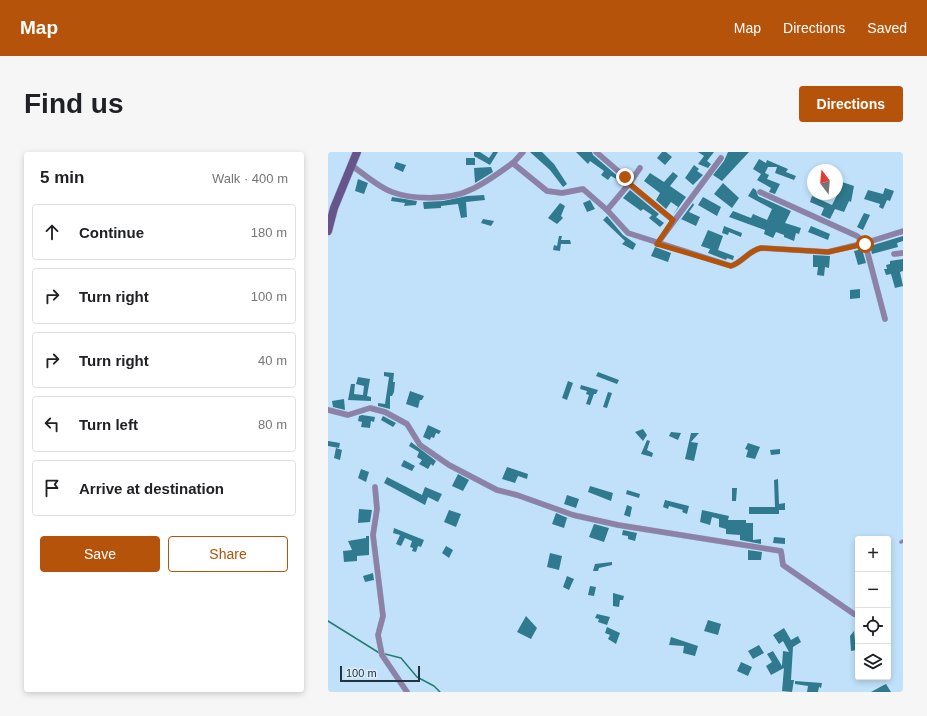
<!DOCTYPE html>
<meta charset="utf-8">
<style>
:root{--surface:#fff;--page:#f6f6f6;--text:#202124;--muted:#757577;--line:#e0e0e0;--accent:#b45309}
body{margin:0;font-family:Arial,sans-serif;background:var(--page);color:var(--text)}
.controls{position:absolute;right:12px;bottom:12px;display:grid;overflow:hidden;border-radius:4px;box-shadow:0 2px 6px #0003}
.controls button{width:36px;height:36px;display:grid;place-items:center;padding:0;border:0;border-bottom:1px solid var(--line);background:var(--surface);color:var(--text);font:20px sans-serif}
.compass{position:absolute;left:479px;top:12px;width:36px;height:36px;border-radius:50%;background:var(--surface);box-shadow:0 2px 6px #0003;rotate:344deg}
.scale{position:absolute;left:12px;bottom:10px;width:80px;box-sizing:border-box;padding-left:4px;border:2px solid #233440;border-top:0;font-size:11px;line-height:14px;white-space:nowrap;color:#233440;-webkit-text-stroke:3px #dbecf8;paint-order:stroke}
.stop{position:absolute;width:12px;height:12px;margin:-9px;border:3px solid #b45309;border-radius:50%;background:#fff}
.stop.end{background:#b45309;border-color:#fff;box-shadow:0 1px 4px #0008}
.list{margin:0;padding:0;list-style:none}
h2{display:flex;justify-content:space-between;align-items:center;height:52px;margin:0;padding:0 16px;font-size:17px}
h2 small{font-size:13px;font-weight:400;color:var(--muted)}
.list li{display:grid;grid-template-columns:26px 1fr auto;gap:12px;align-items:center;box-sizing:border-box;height:56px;margin:0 8px 8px;padding:0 8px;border:1px solid var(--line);border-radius:4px}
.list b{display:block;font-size:15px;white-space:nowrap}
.list em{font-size:13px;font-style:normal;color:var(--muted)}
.actions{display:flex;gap:8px;padding:12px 16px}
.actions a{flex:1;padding:9px 0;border:1px solid var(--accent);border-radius:4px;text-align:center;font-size:14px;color:var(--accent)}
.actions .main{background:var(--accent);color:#fff}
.icon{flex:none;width:22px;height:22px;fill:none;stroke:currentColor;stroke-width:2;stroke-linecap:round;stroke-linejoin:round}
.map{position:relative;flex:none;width:575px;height:540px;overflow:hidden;border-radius:4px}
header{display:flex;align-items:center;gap:24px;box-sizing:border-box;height:56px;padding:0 20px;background:var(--accent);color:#fff}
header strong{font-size:19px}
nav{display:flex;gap:22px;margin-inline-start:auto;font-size:14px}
.intro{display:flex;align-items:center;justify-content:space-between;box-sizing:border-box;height:96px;padding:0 24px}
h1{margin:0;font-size:28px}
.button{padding:10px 18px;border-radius:4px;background:var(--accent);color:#fff;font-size:14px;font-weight:700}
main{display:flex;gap:24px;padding:0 24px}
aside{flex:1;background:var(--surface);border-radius:4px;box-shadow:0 2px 6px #0003}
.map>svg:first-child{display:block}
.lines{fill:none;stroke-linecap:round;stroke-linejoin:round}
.stream{stroke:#237d73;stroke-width:1.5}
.building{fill:#307a8f}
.lane-casing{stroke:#a1bed4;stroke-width:4}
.street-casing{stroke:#a1bed4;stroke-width:6}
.secondary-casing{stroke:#a1bed4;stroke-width:9}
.lane{stroke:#8d81a7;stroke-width:3}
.street{stroke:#8d81a7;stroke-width:5.5}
.secondary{stroke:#68548c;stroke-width:8}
.route{stroke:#b45309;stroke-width:5}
</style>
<header>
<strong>Map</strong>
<nav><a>Map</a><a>Directions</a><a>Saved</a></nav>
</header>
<div class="intro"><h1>Find us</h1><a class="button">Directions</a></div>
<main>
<aside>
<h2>5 min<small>Walk · 400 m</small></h2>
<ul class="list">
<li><svg class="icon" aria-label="ahead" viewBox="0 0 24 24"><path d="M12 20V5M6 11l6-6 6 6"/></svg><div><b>Continue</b></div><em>180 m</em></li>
<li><svg class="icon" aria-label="right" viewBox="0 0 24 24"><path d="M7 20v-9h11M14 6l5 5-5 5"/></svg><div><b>Turn right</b></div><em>100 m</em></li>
<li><svg class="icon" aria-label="right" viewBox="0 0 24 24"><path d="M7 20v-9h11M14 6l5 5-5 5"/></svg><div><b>Turn right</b></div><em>40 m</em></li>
<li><svg class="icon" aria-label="left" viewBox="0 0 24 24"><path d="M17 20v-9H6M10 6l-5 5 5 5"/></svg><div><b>Turn left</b></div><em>80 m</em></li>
<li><svg class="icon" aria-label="arrive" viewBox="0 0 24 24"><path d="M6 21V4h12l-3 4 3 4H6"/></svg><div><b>Arrive at destination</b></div></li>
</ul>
<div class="actions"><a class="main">Save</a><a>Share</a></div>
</aside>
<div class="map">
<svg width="575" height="540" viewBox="0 0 575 540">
<rect width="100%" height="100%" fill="#c0e1f9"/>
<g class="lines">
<g class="stream">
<path d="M0 469 53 502"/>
<path d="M57 502 73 506 89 525 106 534 112 540"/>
</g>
</g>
<g class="building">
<path d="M146 0H152L161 6 165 0H170L162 13 146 4Z"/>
<path d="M202 0H214L226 12 239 32 235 35 222 18Z"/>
<path d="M248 0H264L265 3 293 27 292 29 283 24 280 28 273 23 276 19 262 9 260 12Z"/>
<path d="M334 0H338L344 5 337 13 329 6Z"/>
<path d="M370 0H386L379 9 383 12 380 16 370 12 376 4Z"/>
<path d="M400 0H421L394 29 385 23 396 9Z"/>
<rect x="138" y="6" width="9" height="7"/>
<path d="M431 7 438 11 439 8 460 17 458 20 468 24 466 28 447 21 449 15H440L437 21 441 23 439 27 452 32 447 42 441 40 443 36 429 28 433 22 425 17Z"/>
<path d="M68 10 78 13 75 20 66 16Z"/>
<path d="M366 13 371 17 369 19 375 23 365 33 357 26Z"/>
<path d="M163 15 165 20 147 31 146 16Z"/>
<path d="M345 20 350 24 342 34 358 45 345 63 350 55 343 50 338 57 328 48 332 41 316 29 322 21 336 30Z"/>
<path d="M30 27 40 31 36 42 27 39Z"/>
<path d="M514 30 526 34 523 50 521 49 516 60 507 57 502 67 493 63 496 56 482 50 484 44 504 53 509 43V32L513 33Z"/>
<path d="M395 31 411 46 404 56 386 42Z"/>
<path d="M425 36 428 38 430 44 463 59 457 71 473 76 471 82 468 81 466 89 456 85V83L448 80 445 86 436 82 437 78 401 65 405 59 423 66 425 62 439 68 444 57 420 44Z"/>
<path d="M557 36 566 39 562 49 559 48 555 57 551 55 552 52 536 47 540 38 555 42Z"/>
<path d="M302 38 331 62 328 65 336 71 332 75 321 66 324 63 315 57 313 59 295 46Z"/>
<path d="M156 43 157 48 138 50 139 65 133 66 130 52 113 54V56L96 57 95 50 115 49 139 44Z"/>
<path d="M64 45 89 49 88 53 76 54 77 51 63 49Z"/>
<path d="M375 45 393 55 389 64 370 53Z"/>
<path d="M262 48 267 57 259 60 255 51Z"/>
<path d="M232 51 237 54 233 64 235 66 229 72 220 66Z"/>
<path d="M365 51 366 53 361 60 372 65 368 74 353 67 345 78Z"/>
<path d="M536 61 542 63 535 78 529 75Z"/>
<path d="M279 64 295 83 308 92 305 98 294 92 297 89 275 68Z"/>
<path d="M155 67 166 69 163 74 153 71Z"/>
<path d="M396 74 414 81 413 85 401 80 400 83 394 81Z"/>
<path d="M483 74 502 82 500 88 480 80Z"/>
<path d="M380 78 395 84 390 98 406 104 405 108 399 106 398 108 380 101 382 97 373 94Z"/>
<path d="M231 84H234L233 88H242L243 92H233L232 99 225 98 226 93 229 94Z"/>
<path d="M575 84V89L569 91 570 95 544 102 542 94Z"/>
<path d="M327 95 343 101 340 110 323 104Z"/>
<path d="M534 97 538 111 530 113 526 99Z"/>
<path d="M485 103 502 104 501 116 497 115 496 124 489 123 490 115H485Z"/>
<path d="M575 107V119L572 120 575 134 567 136 563 122 558 123 556 117H559L558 113 562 112V109Z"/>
<path d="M532 137V146L522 147V138Z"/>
<path d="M56 220 66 221 65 230H67L66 240 64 244H62V257L50 254V251L57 252 61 225 56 224Z"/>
<path d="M270 220 291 228 289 232 268 224Z"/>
<path d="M30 225 42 227 39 244 43 245V249L20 248 23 232H27L26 242 35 243 36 234 28 232Z"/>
<path d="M240 229 245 231 239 248 234 246Z"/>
<path d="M253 233 270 238 268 242H266L262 253 258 252 261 243 258 242 259 239 252 237Z"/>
<path d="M82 239 96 244 94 248H92L90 256 78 252Z"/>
<path d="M280 240 284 241 279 256 275 255Z"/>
<path d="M16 247 17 258 5 255 4 249Z"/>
<path d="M34 263 47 265 46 270 43 269 42 276 33 275 34 270 30 269 31 264Z"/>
<path d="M55 264 68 271 65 275 53 268Z"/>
<path d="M100 273 113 279 111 282 108 281 106 286 103 285 102 288 95 285Z"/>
<path d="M315 277 319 283 315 289 307 280Z"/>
<path d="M343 280 353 281 350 288 341 284Z"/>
<path d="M363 281H371L363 290 370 291 366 309 357 307Z"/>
<path d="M319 288 322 289 319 298 325 301 324 305 313 302Z"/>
<path d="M0 289 12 291 11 296 0 294Z"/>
<path d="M83 290 108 309 105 314 103 312 100 317 91 312 94 308 89 305 91 300 81 294Z"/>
<path d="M420 291 432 295 427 307 418 305 420 298 417 297Z"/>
<path d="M8 296 14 298 12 308 6 306Z"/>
<path d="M452 297V302L443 303 442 298Z"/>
<path d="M76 308 87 314 84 319 73 314Z"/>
<path d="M179 315 200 322 199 327 190 324 187 331 174 327Z"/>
<path d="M33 317 41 320 38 330 30 326Z"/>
<path d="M130 322 141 328 135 339 124 334Z"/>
<path d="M59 325 94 343 97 335 114 342 110 350 100 345 97 353 56 331Z"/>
<path d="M450 327 451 352 457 351V358H451V362H421V355H447L446 328Z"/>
<path d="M262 334 285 341 283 349 260 340Z"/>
<path d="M404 336H409L408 349H404Z"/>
<path d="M299 338 312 342 311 346 298 342Z"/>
<path d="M239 343 251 347 248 356 236 352Z"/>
<path d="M337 348 361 354 359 362 354 360 355 358 341 354 340 357 335 355Z"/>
<path d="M299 353 304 355 302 365 296 363Z"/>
<path d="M31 357 44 358 42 370 30 371Z"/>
<path d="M121 358 133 362 128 375 116 370Z"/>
<path d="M374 358 401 364 400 368H418V371H425V388L433 387V392L412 388V383L398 382V377L391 375V367L384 365 382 373 372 370Z"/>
<path d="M228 361 242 367 239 366 236 376 224 372Z"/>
<path d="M266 372 281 376 276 390 261 385Z"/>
<path d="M66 376 96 388 93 395 90 394 88 400 84 399 85 396 82 395 84 389 77 386 73 394 68 392 72 383 65 381Z"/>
<path d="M295 378 309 381 307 389 300 387V384L294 383Z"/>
<path d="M38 384H41V403L29 404V409L16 410 15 399 24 398 20 389 38 386Z"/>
<path d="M446 385 457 386V392L445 391Z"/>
<path d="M118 394 125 398 121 406 114 401Z"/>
<path d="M420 398 434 400 433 408H420Z"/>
<path d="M222 401 234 404 231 418 219 415Z"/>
<path d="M284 410V413L271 416 270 419H265L267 412Z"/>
<path d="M45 421 46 428 37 430 35 424Z"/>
<path d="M239 424 246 427 241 438 235 435Z"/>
<path d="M262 434 268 435 266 444 260 443Z"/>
<path d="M285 441 296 444 295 448H292L291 455 285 454Z"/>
<path d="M269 462 282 465 279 473 270 470 271 467 267 466Z"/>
<path d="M198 464 209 476 203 487 189 480Z"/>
<path d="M380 468 393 472 390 483 376 479Z"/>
<path d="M279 475 292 481 288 492 280 487 282 483 277 481Z"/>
<path d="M456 476 463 488 470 484 473 490 465 495 463 528H466L464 540 454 539 456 516 443 523 438 514 444 510 439 502 445 499 454 514 455 499 461 500 455 489 451 492 445 483Z"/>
<path d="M526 479 528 498 523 499 522 484Z"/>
<path d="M343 485 370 494 367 504 355 501 356 494 341 493Z"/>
<path d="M431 493 436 501 425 507 420 499Z"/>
<path d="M413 510 424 515 420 524 409 519Z"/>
<path d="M467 529 494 531 493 536 491 535 490 540H479L480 534 467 532Z"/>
<path d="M558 532 563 540H543L554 534Z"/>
</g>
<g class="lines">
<defs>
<path id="lane" d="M573 390 575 389"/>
<g id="street">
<path d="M268 0 297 25 301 32 345 68"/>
<path d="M186 10 195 0"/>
<path d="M23 13C36 22 50 35 64 40 85 48 122 48 142 38 158 31 172 20 186 10L187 13 219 39 234 41 255 37 279 58 300 81 403 114C415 110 420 99 433 96L500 100 537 91 575 79"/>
<path d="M432 40 529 84 537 91 557 167"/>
<path d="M279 58 301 32 312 16"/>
<path d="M329 92 393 6"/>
<path d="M566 102 575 101"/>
<path d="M0 258 20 263 42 256 57 260 79 272 92 293 121 313 169 338 189 343 245 363 290 373 453 399 455 413 526 462 530 463"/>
<path d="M47 335 49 357 45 383 55 464 50 483 54 503 79 540"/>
</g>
<path id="secondary" d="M0 79 6 56 29 0"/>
</defs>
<use href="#lane" class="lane-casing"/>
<use href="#street" class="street-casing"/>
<use href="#secondary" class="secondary-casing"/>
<use href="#lane" class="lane"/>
<use href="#street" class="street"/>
<use href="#secondary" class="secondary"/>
</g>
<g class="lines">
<path class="route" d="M297 25 302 32 345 68 329 92 403 114C415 110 420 99 433 96L500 100 537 92"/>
</g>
</svg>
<div class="controls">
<button>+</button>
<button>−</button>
<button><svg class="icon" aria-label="locate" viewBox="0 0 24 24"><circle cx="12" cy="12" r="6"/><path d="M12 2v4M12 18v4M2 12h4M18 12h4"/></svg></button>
<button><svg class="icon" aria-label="layers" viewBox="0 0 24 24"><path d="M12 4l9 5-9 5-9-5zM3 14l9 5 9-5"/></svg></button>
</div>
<svg class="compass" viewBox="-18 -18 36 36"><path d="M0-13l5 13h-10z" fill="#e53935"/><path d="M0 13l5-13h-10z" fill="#757577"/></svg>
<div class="scale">100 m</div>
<div class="stop" style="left:537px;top:92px"></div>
<div class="stop end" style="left:297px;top:25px"></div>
</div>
</main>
